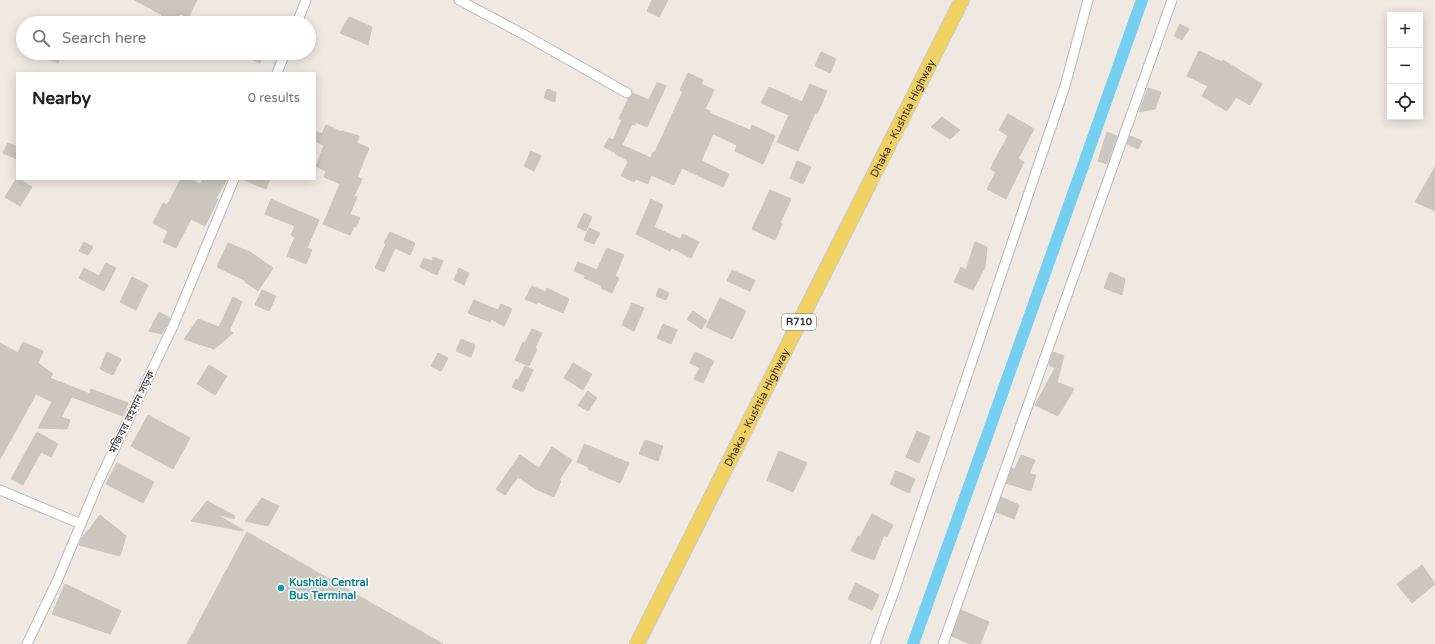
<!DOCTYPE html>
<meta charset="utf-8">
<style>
:root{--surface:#fff;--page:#f2f2f2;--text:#222;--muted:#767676;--line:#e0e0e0}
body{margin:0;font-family:"Varela Round","Noto Sans Bengali",sans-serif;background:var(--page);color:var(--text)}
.controls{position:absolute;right:12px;top:12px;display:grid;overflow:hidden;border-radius:0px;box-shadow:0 2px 10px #0003}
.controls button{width:36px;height:36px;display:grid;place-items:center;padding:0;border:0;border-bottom:1px solid var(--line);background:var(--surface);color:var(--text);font:20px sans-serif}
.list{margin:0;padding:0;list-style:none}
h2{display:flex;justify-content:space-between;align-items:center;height:52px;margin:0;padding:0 16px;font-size:17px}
h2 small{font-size:13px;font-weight:400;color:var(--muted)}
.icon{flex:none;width:22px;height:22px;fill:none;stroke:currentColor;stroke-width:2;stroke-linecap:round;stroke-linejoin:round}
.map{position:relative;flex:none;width:1435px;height:644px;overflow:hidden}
.search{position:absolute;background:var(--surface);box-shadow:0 2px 10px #0003;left:16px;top:16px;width:300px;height:44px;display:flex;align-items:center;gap:10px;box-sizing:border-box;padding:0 14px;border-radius:22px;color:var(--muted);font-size:15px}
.panel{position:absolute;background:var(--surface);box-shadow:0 2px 10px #0003;left:16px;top:72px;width:300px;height:108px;border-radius:0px}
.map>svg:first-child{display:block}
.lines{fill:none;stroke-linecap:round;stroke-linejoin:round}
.canal{stroke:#75cff0;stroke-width:12}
.building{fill:#cbc7bf;stroke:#cbc5ba}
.street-casing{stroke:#b4b7c1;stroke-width:11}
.primary-casing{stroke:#c9c9c9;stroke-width:16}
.street{stroke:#fff;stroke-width:9}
.primary{stroke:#f2d163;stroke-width:14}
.culture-dot{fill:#0f9aa8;stroke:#fff;stroke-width:1.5}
.labels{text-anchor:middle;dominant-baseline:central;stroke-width:3;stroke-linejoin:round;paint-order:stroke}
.shield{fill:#fff;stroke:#6d6d6d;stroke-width:1}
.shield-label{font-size:10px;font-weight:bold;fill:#2e2e2e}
.street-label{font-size:11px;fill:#2e2e2e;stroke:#fff}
.culture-label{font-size:11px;font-weight:bold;fill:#0d838f;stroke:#fff;text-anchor:start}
</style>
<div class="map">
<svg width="1435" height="644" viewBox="0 0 1435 644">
<rect width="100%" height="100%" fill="#efe9e1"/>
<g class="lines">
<path class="canal" d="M913 644 1142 0"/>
</g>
<g class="building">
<path d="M135 0H197L188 18 180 14 175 23H171L161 17 162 15Z"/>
<path d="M652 0H668L659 17 647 11Z"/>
<path d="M349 17 372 27 368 45 340 33Z"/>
<path d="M1180 24 1189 29 1182 40 1174 36Z"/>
<path d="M1199 51 1222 62 1223 60 1262 84 1250 105 1236 97 1227 111 1202 96 1208 86 1187 76Z"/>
<path d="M821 52 836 59 830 73 815 66Z"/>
<path d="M53 53H63L58 63 50 60Z"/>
<path d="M239 53H264L260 63Z"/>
<path d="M688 73 703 80 701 84 714 90 705 109 710 111 709 113 750 130 752 125 775 136 763 164 735 151 737 145 713 134 701 161 729 174 723 187 682 168 674 185 651 175 648 184 636 179 634 182 621 176 628 162 627 160 615 154 616 153 604 147 609 138 613 140 622 120 619 119 628 99 632 96 633 93 649 100 657 82 666 86 647 127 636 122 635 125 632 124 622 145 651 158 653 152H655L683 91 680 90Z"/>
<path d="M810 84 827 91 817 114 815 113 798 151 777 142 789 115 761 103 769 87 802 102Z"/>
<path d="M1148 88 1161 92 1155 109 1139 112Z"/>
<path d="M547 89 556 92 555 102 544 98Z"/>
<path d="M1008 114 1034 129 1018 159 1024 162 1006 199 987 189 996 172 990 169 1008 136 999 130Z"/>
<path d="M942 117 960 130 950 139 931 127Z"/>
<path d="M326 125 342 132V131L359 136 357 143 369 148 357 177 362 179 354 196 357 197 350 214 360 218 356 227 354 226 350 235 323 224 340 184 324 177 326 171 316 166 324 145 315 141V131L322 134Z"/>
<path d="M1107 132 1117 136 1107 164 1098 161Z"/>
<path d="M1130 136 1142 141 1138 149 1127 144Z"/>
<path d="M8 143 17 147V159L3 153Z"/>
<path d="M531 151 541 156 534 171 524 166Z"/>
<path d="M797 161 811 167 803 184 790 178Z"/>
<path d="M1435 167V211L1415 202Z"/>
<path d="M17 178 32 187 20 206 5 197Z"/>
<path d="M181 179H191L200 184 203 179H227L216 198 218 199 205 226 191 219 176 248 163 242 168 231 153 223 163 203 167 205Z"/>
<path d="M242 179H270L266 189Z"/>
<path d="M770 190 791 199 780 223 782 224 775 240 752 229Z"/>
<path d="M271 199 319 220 307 248 312 250 306 264 287 256 295 237 291 235 295 226 265 214Z"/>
<path d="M651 199 663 205 654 227 680 239 683 234 699 242 691 258 672 248 670 251 636 234Z"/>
<path d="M584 213 592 217 586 231 577 227Z"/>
<path d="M589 228 600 233 594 244 584 240Z"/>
<path d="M390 232 415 243 410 255 395 248 384 272 375 268 386 244 384 243Z"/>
<path d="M84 242 93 247 88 255 79 251Z"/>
<path d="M975 242 987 247 985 267 973 290 954 282 961 267 966 270Z"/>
<path d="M228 243 250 252 273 268 258 291 245 282 246 281 217 267Z"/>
<path d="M607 248 624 255 615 276 619 278 612 293 601 288 602 286 584 278 586 276 574 271 578 262 597 270Z"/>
<path d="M433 257 443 261 437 275 420 267 424 258 432 261Z"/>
<path d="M106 263 116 268 104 291 79 278 84 268 99 276Z"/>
<path d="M459 268 469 273 464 285 454 280Z"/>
<path d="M732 270 755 280 750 291 727 281Z"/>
<path d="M1110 272 1125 279 1122 295 1104 288Z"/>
<path d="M132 277 148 285 136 310 120 302Z"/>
<path d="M532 286 546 292 547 288 569 299 563 313 538 302 537 304 525 299Z"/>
<path d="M659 288 669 293 666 300 656 296Z"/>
<path d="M262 290 276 296 269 311 255 305Z"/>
<path d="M233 297 242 302 229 331 233 333 214 349 184 339 198 319 219 327Z"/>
<path d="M720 298 746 311 732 339 706 327Z"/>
<path d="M474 300 498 310 501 304 512 309 504 326 491 319 490 322 468 313Z"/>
<path d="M632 303 644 308 634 331 622 325Z"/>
<path d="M693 311 707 321 701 329 687 319Z"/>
<path d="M159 312 170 318 162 334 149 331Z"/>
<path d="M663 324 677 330 671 344 657 338Z"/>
<path d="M532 329 542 333 535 348 537 349 529 366 515 360 523 342 525 343Z"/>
<path d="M461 339 475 345 471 357 456 351Z"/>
<path d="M23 342 43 351 38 363 53 374 50 378 90 394 91 389 128 403 123 416 72 397 61 417 70 420 67 429 38 428 52 402 36 394 0 459V343L18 353Z"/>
<path d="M107 352 121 359 113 375 100 369Z"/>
<path d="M695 352 714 361 703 383 694 379 700 368 690 363Z"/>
<path d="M1053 352 1064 356 1057 382 1074 389 1058 416 1035 405 1055 368 1049 365Z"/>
<path d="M438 353 448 358 441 371 431 366Z"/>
<path d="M573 363 592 374 583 390 564 378Z"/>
<path d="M209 365 227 376 215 395 197 384Z"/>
<path d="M525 366 533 370 523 392 512 387 516 379 518 380Z"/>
<path d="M588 391 597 398 588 411 578 405Z"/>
<path d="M148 415 190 438 173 469 131 446Z"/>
<path d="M917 431 930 437 919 463 906 457Z"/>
<path d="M37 432 58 444 51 457 41 452 23 485 11 479Z"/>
<path d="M645 440 663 446 658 461 639 454Z"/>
<path d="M584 444 629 463 620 483 588 469 589 467 577 462Z"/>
<path d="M552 447 572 460 559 480 561 481 554 497 536 489 518 477 505 495 496 489 520 455 539 468Z"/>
<path d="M779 451 807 463 793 492 767 480Z"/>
<path d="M1021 455 1035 460 1029 474 1036 475 1031 491 1006 483 1012 468 1015 469Z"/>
<path d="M117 463 154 482 143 503 106 484Z"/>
<path d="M896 471 915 479 909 493 890 484Z"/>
<path d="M1001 497 1019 505 1014 519 996 512Z"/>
<path d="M262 498 279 506 268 526 245 521Z"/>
<path d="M207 501 235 516 234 519 216 514 243 530V531L191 521Z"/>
<path d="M872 514 893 525 887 537 884 535 874 560 851 551 858 536 860 537Z"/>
<path d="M100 515 126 536 120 556 79 545 82 538Z"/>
<path d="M247 532 443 644H187Z"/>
<path d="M1422 565 1435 584 1412 603 1397 584Z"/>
<path d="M856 583 879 595 872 610 848 599Z"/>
<path d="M65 584 121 611 110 634 52 614Z"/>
<path d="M961 610 989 622 980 644H970L952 636Z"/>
</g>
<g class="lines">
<defs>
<g id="street">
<path d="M459 0 523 34 627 93"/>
<path d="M297 23 306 0"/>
<path d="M277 73 285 53"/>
<path d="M0 490 81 524"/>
<path d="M27 644 58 579 98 483 173 326 234 179"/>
<path d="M875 644 896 586 1065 86 1088 0"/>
<path d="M943 644 1172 0"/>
</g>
<g id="primary">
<path id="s1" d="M637 644 962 0"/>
</g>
</defs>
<use href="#street" class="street-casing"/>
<use href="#primary" class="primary-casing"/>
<use href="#street" class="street"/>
<use href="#primary" class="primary"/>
</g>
<circle class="culture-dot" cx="281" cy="588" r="4"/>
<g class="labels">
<rect class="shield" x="782" y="314" width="34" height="16" rx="3"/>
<g class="shield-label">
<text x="799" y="322">R710</text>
</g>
<g class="street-label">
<text stroke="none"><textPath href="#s1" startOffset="589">Dhaka - Kushtia Highway</textPath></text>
<text stroke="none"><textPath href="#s1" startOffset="265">Dhaka - Kushtia Highway</textPath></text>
<text transform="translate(132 412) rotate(-64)">মজিবর রহমান সড়ক</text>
</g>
<g class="culture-label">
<text x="289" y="582">Kushtia Central<tspan x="289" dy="13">Bus Terminal</tspan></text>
</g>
</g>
</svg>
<div class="controls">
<button>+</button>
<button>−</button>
<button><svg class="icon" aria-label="locate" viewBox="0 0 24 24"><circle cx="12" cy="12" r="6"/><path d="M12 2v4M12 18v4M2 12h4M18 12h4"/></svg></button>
</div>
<div class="search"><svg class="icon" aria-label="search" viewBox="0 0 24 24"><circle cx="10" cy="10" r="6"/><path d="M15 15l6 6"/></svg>Search here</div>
<section class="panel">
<h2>Nearby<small>0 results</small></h2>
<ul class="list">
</ul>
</section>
</div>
